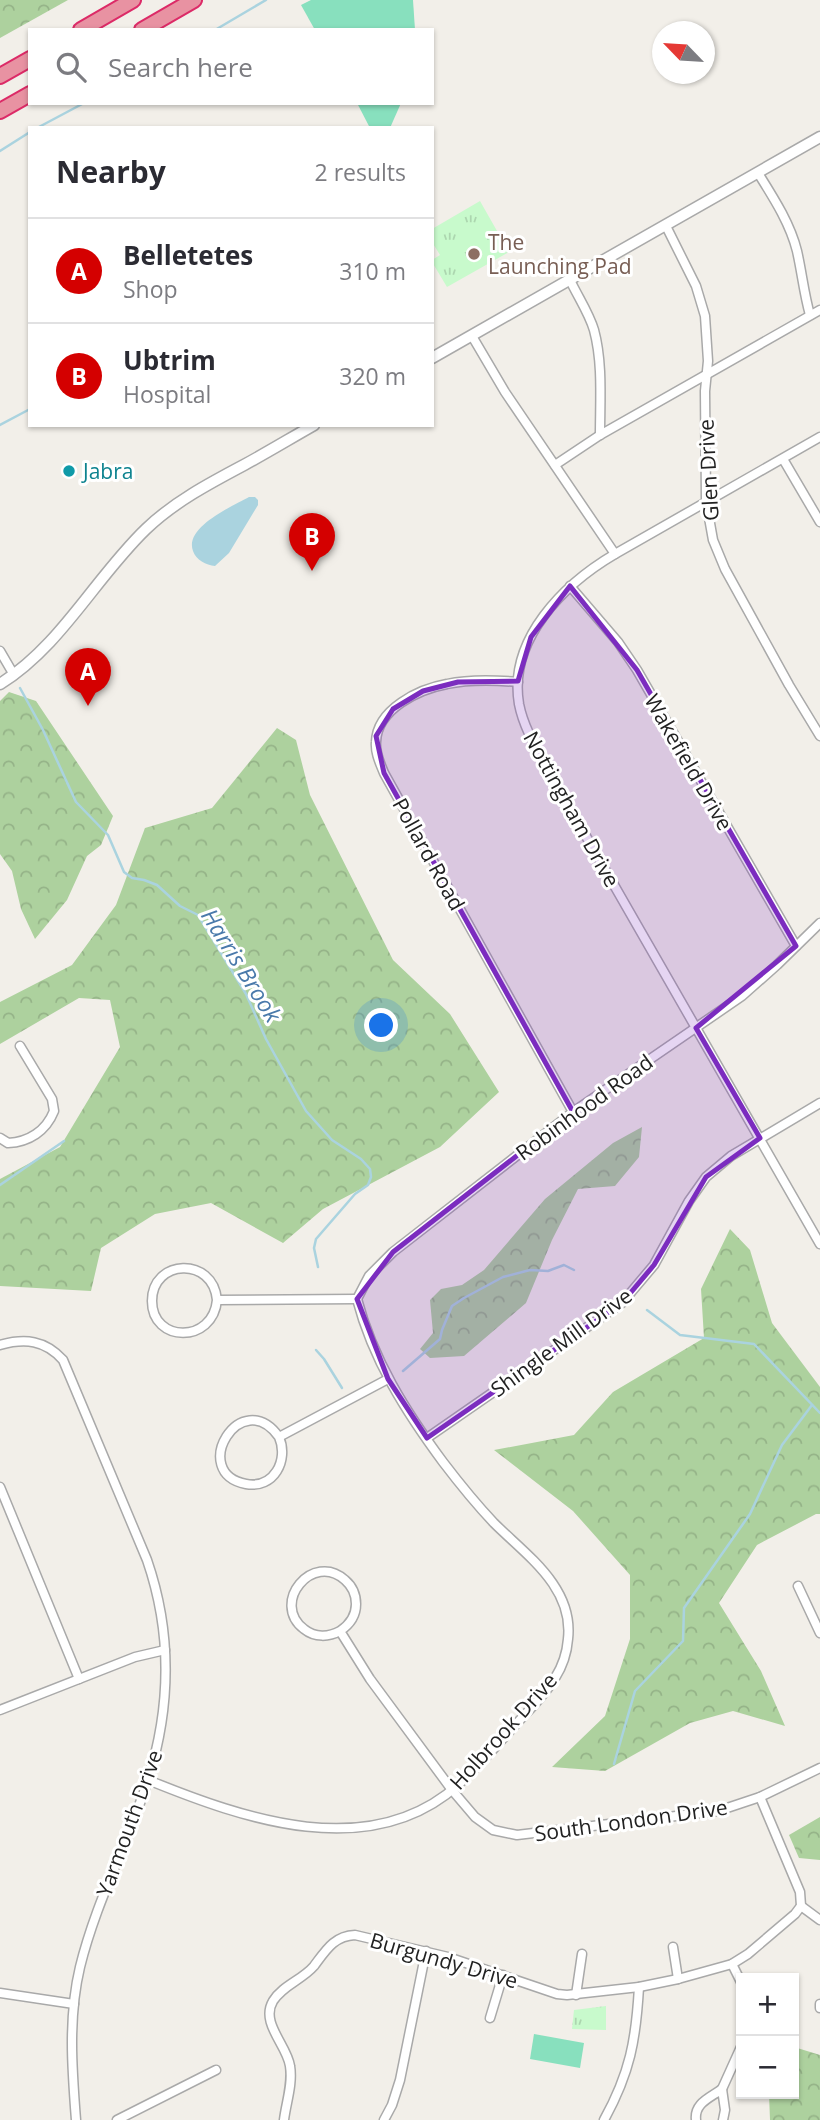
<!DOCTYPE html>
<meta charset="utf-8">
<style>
:root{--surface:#fff;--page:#f2f2f3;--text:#2b2b33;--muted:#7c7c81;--line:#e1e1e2;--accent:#d40000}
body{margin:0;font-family:"Open Sans",sans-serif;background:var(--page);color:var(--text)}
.controls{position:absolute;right:21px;bottom:21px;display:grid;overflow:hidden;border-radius:0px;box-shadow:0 2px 5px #0004}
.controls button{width:63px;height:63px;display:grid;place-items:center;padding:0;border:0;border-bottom:2px solid var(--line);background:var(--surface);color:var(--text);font:35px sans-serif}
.compass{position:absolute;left:652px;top:21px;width:63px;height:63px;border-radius:50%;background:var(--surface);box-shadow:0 2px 5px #0004;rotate:295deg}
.you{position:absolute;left:382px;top:1026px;width:24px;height:24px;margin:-18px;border:5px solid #fff;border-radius:50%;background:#1a73e8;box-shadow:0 0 0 10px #1a73e833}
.badge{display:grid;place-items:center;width:46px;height:46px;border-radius:50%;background:var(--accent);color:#fff;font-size:23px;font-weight:700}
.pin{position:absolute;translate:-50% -58px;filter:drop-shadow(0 2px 4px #0008)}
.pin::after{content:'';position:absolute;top:37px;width:24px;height:21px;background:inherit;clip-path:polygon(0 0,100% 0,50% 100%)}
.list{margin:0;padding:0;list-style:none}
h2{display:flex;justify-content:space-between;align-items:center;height:91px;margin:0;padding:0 28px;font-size:30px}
h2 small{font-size:23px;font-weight:400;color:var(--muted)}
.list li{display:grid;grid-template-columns:46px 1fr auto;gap:21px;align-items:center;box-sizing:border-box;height:105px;padding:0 28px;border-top:2px solid var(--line)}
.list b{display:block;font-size:26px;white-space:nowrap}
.list p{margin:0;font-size:23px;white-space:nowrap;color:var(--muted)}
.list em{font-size:23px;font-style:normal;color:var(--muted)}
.icon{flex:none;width:38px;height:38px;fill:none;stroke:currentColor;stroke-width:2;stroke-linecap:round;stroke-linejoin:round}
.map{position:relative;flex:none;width:820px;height:2120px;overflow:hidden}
.search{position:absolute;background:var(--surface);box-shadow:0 2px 5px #0004;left:28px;top:28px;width:406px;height:77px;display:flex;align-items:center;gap:18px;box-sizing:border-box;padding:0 24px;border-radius:0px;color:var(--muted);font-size:26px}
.panel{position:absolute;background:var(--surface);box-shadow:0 2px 5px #0004;left:28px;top:126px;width:406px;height:301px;border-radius:0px}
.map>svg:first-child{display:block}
.forest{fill:url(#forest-crowns)}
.park{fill:url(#park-tufts)}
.pitch{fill:#88e0be}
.water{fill:#aad3df}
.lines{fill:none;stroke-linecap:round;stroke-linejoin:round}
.stream{stroke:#aad3df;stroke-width:2.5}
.minor-casing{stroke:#a9a9a9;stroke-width:11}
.tertiary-casing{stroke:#a9a9a9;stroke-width:13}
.motorway-casing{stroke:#dc2a67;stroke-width:18}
.minor{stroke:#fff;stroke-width:8}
.tertiary{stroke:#fff;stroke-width:10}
.motorway{stroke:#e892a2;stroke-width:14}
.marked{fill:#7b2cbf;fill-opacity:0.2;stroke:#7b2cbf;stroke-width:5;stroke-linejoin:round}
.education-dot{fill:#8d6e63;stroke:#fff;stroke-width:2.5}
.culture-dot{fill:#0f9aa8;stroke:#fff;stroke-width:2.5}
.labels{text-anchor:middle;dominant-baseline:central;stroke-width:6;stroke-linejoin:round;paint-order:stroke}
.education-label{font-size:21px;fill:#785e54;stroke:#fff;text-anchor:start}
.street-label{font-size:21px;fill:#222;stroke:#fff}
.culture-label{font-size:21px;fill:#0d838f;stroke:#fff;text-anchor:start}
.water-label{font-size:23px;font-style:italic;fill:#4a7aab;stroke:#fff}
</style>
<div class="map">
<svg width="820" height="2120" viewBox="0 0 820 2120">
<defs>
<pattern id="forest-crowns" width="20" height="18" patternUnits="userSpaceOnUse" patternTransform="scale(1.75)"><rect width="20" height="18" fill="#add19e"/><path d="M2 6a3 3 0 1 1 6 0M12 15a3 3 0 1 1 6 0" fill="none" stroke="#95b388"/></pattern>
<pattern id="park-tufts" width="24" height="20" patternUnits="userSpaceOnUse" patternTransform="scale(1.75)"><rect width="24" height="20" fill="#c8facc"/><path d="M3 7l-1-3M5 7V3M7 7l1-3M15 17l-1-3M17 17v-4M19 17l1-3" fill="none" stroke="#acd6af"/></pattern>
</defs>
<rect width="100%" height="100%" fill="#f2efe9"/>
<g class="forest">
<path d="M0 0H68L0 38Z"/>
<path d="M9 692 36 701 113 816 101 845 87 856 67 900 35 939 21 909 12 871 0 854V701Z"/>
<path d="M277 728 296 740 310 795 393 960 450 1014 499 1092 440 1147 323 1209 283 1243 211 1203 155 1214 101 1248 91 1291 0 1286V1179L60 1147 120 1047 110 1000 79 998 0 1044V1002L72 965 116 905 145 828 212 808Z"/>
<path d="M642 1127 639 1157 615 1186 578 1189 552 1240 526 1303 464 1356 430 1358 420 1349 433 1333 430 1300 441 1289 462 1285 484 1270 545 1199 613 1143Z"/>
<path d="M730 1229 750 1250 772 1323 820 1387V1514H816L757 1545 719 1603 761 1671 785 1726 733 1711 690 1723 605 1771 552 1767 605 1716 630 1639V1575L573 1511 494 1450 574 1435 613 1392 704 1338 701 1289Z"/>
<path d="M820 1817V1860L799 1858 789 1835Z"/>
<path d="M794 2047 820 2055V2120H770L769 2094H794Z"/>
</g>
<g class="park">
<path d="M480 201 509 252 447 287 432 262V260L440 255 432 242V229Z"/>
<path d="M606 2006V2030L572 2029 574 2010Z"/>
</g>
<g class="pitch">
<path d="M311 0H413L415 30H315L301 5Z"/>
<path d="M357 103H401L390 128H370Z"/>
<path d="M534 2034 584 2043 580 2068 530 2059Z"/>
</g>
<path class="water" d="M249 497H255L258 500V505L229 553 215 566C206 565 196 560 193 551 184 527 233 506 249 497Z"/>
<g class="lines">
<g class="stream">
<path d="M215 30 266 0"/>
<path d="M37 128 84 103"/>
<path d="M0 151 30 132"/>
<path d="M0 425 30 409"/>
<path d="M20 688 43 730 76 802 108 835 124 872 132 878 144 880 157 885 180 906 198 915 246 994 266 1039 306 1111 332 1140 361 1159 370 1169 371 1177 368 1185 355 1194 316 1239 314 1248 318 1267"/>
<path d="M0 1185 64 1141"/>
<path d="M647 1310 680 1335 754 1344 820 1413"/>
<path d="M316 1350 324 1359 342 1388"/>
<path d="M403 1371 440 1339 442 1330 452 1306 464 1298 503 1277 530 1270 548 1271 564 1265 574 1270"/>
<path d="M614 1764 635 1691 683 1641 684 1608 750 1514 782 1445 812 1405"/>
</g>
<defs>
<g id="minor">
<path d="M758 173C773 197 790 223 797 251 802 273 804 294 810 315"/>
<path d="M666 226 696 286 705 316 708 361 705 391 706 501 713 540 725 569 789 685 820 736"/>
<path d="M570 280C578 297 589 313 594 330 603 363 600 401 600 435"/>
<path d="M472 336 505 392 615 554"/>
<path d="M820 437 615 554C564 584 508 639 519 704 524 730 540 754 552 777L820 1244"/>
<path d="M783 459 820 522"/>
<path d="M555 465 600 435 820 310"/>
<path d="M570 586 618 642 637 670 796 946"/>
<path d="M0 651 14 675"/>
<path d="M518 682C495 680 470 679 447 684 419 689 377 709 376 742 375 753 380 763 384 773L573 1112"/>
<path d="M0 1138 8 1143C29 1142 46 1131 54 1111L52 1099 20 1046"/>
<path d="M357 1299 369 1276 393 1252 573 1112 742 996 777 965 820 923"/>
<path d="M217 1300C213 1344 152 1343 152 1301 152 1259 213 1256 217 1300L357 1299"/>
<path d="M0 1345C25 1338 45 1340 63 1360L147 1560C175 1641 170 1723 140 1803 120 1858 94 1910 80 1967 68 2017 72 2069 76 2120"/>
<path d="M279 1437C289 1460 274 1489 246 1484 188 1473 241 1384 279 1437L388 1379"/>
<path d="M427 1438 622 1303 654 1265 689 1201 706 1177 731 1156 820 1103"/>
<path d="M0 1487 79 1679"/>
<path d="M798 1586 820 1633"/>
<path d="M340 1631C349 1625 356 1616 356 1604 356 1595 352 1586 345 1580 313 1551 270 1603 304 1629 315 1638 329 1637 340 1631L370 1679 452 1790 475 1817 493 1830 517 1835 718 1811 760 1797 820 1768"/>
<path d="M0 1710 135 1657 165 1650"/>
<path d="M148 1780C244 1819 371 1864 459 1784 480 1765 498 1744 517 1723 530 1709 545 1695 555 1678 562 1667 567 1652 568 1639 574 1587 526 1555 494 1523 476 1504 459 1483 443 1462 406 1412 373 1360 357 1299"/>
<path d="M801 1906 820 1920"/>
<path d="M673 1947 678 1979"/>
<path d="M732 1964 741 1982"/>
<path d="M0 1993 74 2004"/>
<path d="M576 1995 582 1954"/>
<path d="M820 2004V2008"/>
<path d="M490 2018 503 1975"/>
<path d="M722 2089 741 2047"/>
<path d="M117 2120 216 2070"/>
<path d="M284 2120C286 2103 293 2084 290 2066 287 2045 260 2023 273 2001 283 1985 302 1980 314 1966 326 1950 334 1936 355 1935L448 1957 557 1994 567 1995 639 1987 678 1979 732 1964 748 1954 795 1914 801 1906 800 1892 760 1797"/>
<path d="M384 2120 392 2105 400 2080 426 1951"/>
<path d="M604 2120C630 2073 636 2040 639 1987"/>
<path d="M696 2120C694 2103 710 2098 722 2089L725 2110 723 2120"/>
</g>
<g id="tertiary">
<path d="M432 358 820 137"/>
<path d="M0 684C61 646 95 578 146 529 174 502 210 483 244 465 268 452 291 438 314 425"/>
</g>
<g id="motorway">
<path d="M81 30 133 0"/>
<path d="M142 30 194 0"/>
<path d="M0 76 30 59"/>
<path d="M0 111 30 94"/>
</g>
</defs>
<use href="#minor" class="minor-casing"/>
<use href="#tertiary" class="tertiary-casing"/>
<use href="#motorway" class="motorway-casing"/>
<use href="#minor" class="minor"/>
<use href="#tertiary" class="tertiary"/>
<use href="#motorway" class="motorway"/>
</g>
<path class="marked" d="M570 586 637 670 796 946 696 1028 760 1138 706 1177 654 1265 622 1303 427 1438 388 1379 357 1299 393 1252 573 1112 384 773 376 736 393 709 423 691 458 682 518 681 531 637Z"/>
<circle class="education-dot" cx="474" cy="254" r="7"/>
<circle class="culture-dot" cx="69" cy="471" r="7"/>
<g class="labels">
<g class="education-label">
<text x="488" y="242">The<tspan x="488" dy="24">Launching Pad</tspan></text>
</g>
<g class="street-label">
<text transform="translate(708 470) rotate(-93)">Glen Drive</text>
<text transform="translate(689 762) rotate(60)">Wakefield Drive</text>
<text transform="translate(572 809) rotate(61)">Nottingham Drive</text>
<text transform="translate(429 854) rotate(61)">Pollard Road</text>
<text transform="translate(584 1107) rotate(-36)">Robinhood Road</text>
<text transform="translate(561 1342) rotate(-36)">Shingle Mill Drive</text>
<text transform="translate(503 1731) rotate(-48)">Holbrook Drive</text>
<text transform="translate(631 1820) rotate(-8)">South London Drive</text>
<text transform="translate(129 1823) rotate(-70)">Yarmouth Drive</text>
<text transform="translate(444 1960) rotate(16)">Burgundy Drive</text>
</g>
<g class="culture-label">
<text x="83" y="471">Jabra</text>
</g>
<g class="water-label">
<text transform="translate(242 965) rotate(58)">Harris Brook</text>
</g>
</g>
</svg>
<div class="controls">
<button>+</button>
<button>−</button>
</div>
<svg class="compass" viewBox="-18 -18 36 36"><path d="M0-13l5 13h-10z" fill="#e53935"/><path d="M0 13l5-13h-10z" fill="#7c7c81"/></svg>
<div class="you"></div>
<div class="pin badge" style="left:88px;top:706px">A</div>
<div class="pin badge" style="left:312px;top:571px">B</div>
<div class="search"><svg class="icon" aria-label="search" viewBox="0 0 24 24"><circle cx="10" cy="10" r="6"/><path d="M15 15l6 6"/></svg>Search here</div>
<section class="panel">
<h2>Nearby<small>2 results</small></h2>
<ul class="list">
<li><span class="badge">A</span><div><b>Belletetes</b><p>Shop</p></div><em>310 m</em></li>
<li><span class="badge">B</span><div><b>Ubtrim</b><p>Hospital</p></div><em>320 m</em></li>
</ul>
</section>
</div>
